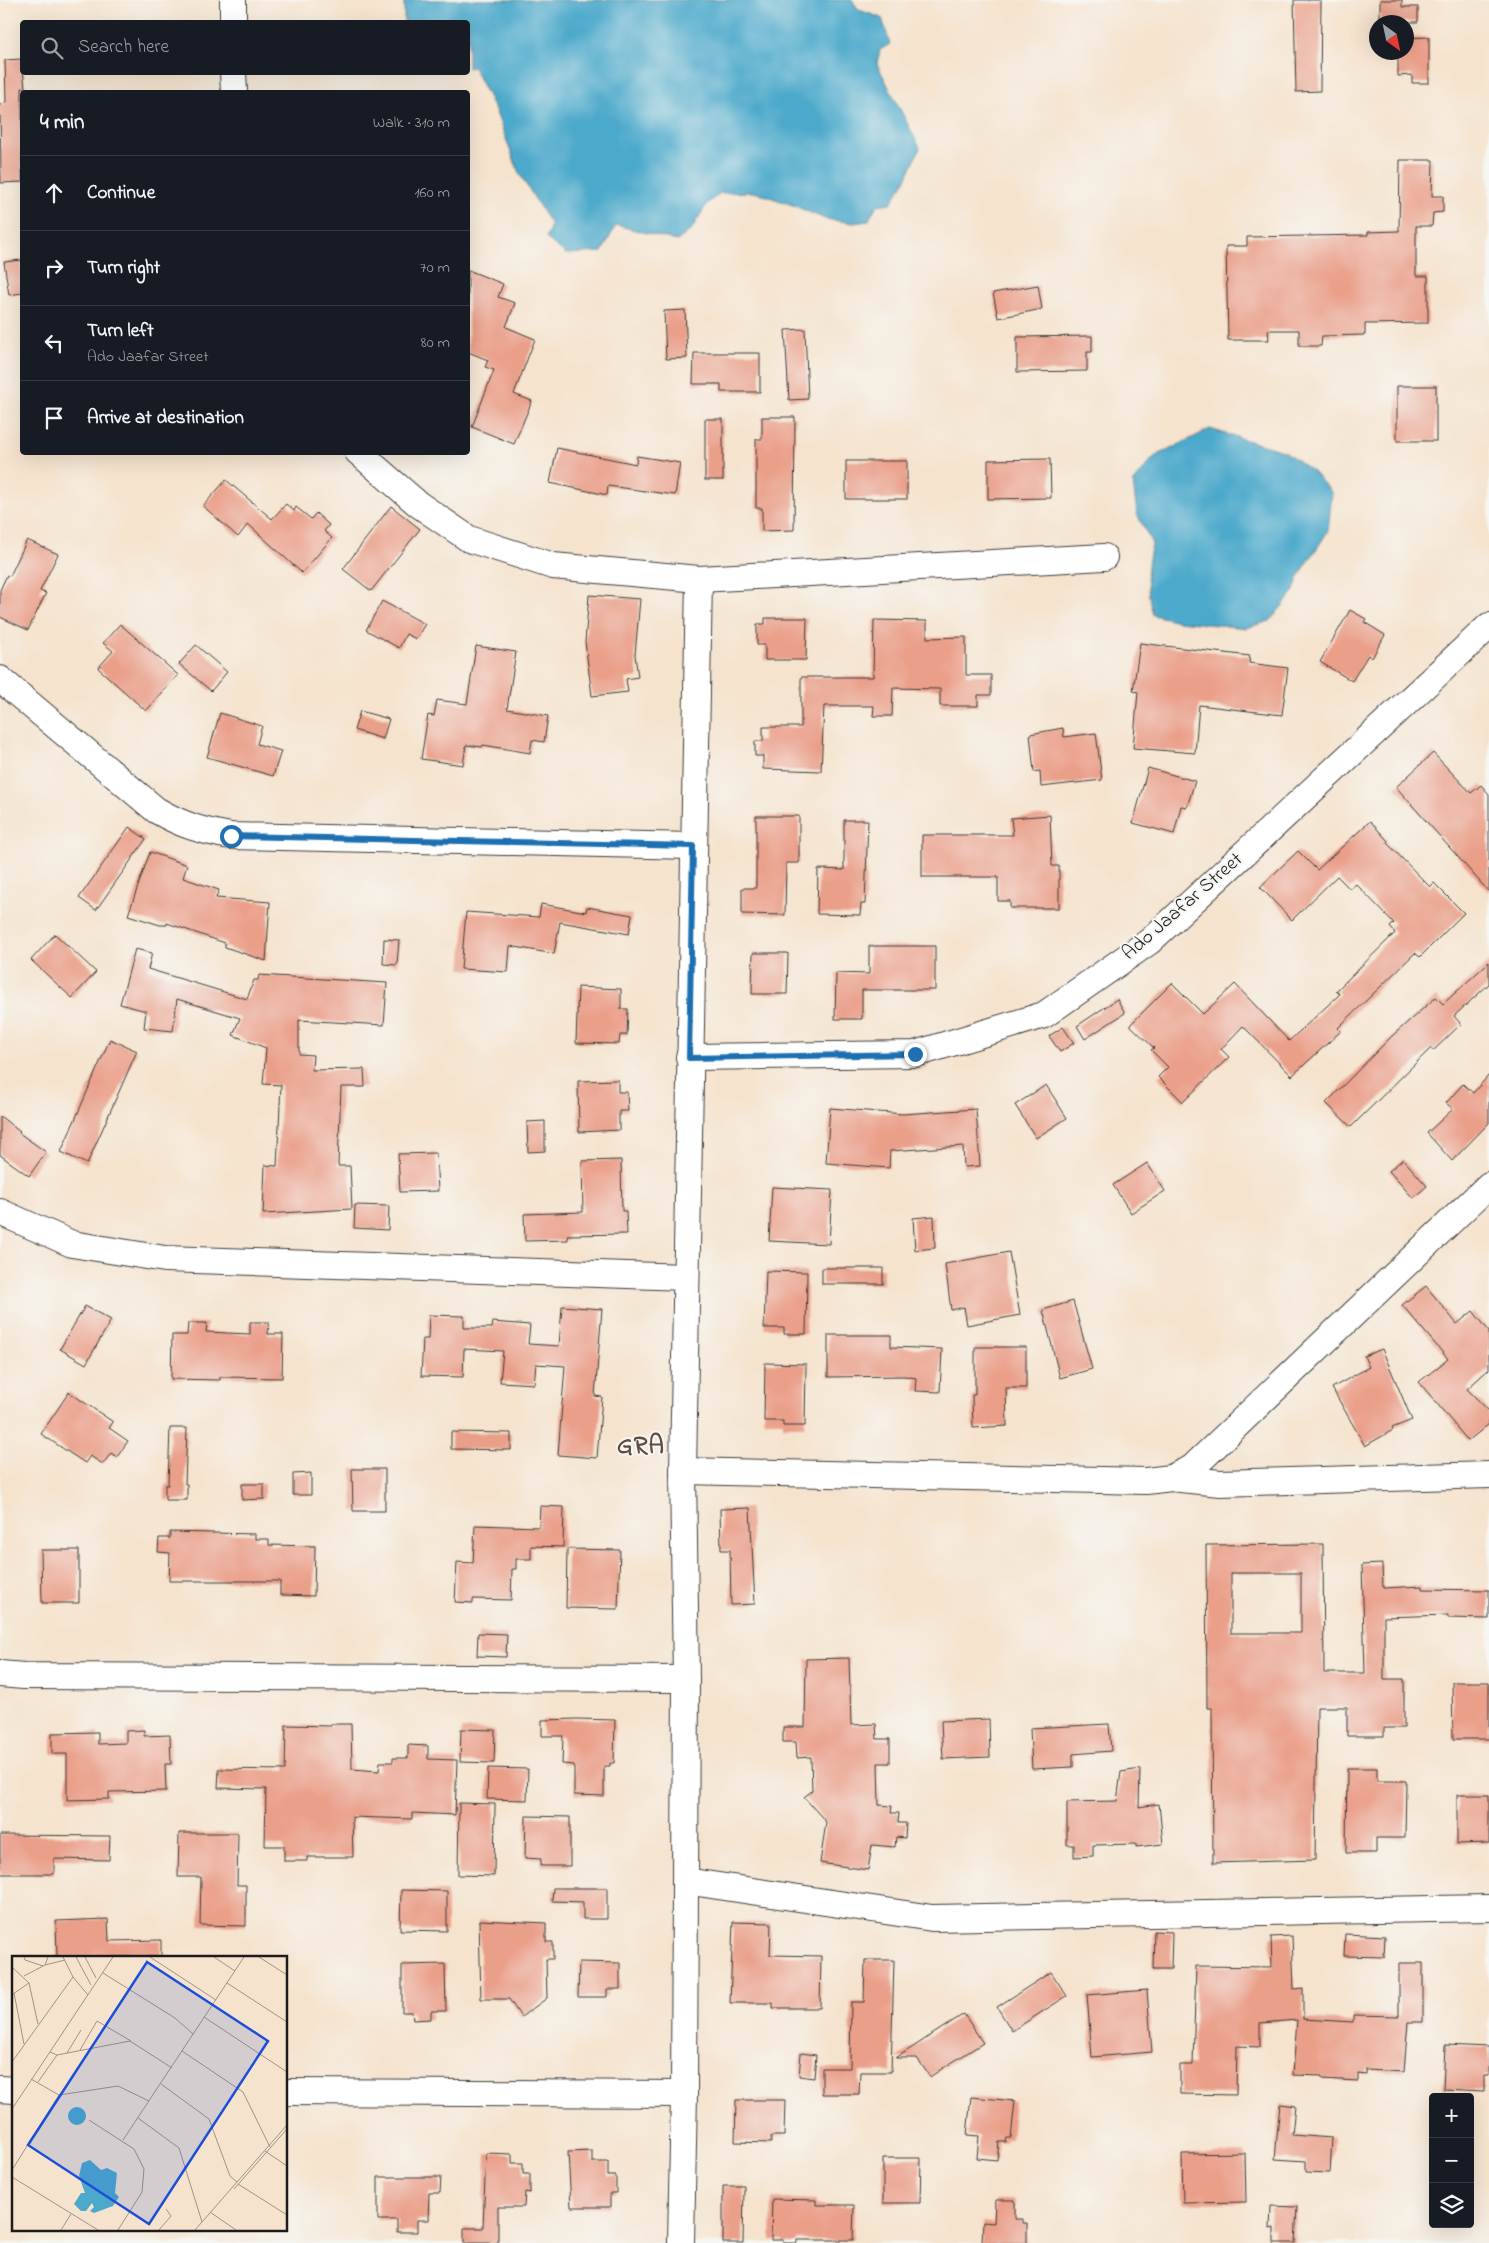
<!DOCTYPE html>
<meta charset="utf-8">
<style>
:root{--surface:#171b24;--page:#242831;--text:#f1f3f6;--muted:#9ea1a6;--line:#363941}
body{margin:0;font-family:"Indie Flower",sans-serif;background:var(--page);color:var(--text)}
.controls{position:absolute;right:15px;bottom:15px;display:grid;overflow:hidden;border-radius:5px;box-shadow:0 5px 20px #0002}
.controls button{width:45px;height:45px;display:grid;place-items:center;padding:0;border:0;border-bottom:1px solid var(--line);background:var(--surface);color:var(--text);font:25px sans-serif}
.compass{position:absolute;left:1369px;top:15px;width:45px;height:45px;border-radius:50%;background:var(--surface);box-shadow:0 5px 20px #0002;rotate:147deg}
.stop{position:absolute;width:15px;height:15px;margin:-11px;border:4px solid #1f6fb2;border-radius:50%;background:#fff}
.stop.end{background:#1f6fb2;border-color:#fff;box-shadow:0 1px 5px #0008}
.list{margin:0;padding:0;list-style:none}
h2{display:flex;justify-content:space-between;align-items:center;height:65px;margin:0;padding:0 20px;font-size:21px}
h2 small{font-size:16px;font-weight:400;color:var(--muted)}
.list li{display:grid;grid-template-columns:32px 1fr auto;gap:15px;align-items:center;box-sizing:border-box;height:75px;padding:0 20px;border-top:1px solid var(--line)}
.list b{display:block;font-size:19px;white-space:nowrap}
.list p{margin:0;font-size:16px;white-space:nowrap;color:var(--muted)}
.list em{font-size:16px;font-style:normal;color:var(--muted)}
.icon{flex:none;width:28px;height:28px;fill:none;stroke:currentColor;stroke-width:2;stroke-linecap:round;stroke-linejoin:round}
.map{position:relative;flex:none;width:1489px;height:2243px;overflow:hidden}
.search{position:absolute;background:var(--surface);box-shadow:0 5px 20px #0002;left:20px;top:20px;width:450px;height:55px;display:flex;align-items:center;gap:12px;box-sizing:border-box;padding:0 18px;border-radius:5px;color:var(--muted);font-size:19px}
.panel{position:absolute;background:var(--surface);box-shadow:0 5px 20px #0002;left:20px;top:90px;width:450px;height:365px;border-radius:5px}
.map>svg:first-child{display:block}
.water{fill:#4ca9cb;stroke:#346274}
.building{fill:#ea9f89;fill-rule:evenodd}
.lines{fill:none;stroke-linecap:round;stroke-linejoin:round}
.minor-casing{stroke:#3d3a37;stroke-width:28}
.minor{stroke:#fff;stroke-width:26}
.route{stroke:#1f6fb2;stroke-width:6}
.labels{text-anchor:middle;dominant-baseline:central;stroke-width:4;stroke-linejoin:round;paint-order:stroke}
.street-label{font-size:20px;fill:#1c1c1c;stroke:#f6f6f2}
.district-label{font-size:25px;font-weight:bold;letter-spacing:1px;fill:#644a42;stroke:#f6f6f2}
.inset-road{fill:none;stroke:#9e9387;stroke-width:1}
.view{fill:#1d4ed8;fill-opacity:0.15;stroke:#1d4ed8;stroke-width:2.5}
.inset-edge{fill:none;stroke:#1c1c1c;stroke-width:2.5}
</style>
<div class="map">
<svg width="1489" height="2243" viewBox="0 0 1489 2243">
<rect width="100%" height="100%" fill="#f6f6f2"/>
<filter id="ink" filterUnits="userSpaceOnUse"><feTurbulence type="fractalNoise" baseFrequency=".02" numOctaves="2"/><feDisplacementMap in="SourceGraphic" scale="10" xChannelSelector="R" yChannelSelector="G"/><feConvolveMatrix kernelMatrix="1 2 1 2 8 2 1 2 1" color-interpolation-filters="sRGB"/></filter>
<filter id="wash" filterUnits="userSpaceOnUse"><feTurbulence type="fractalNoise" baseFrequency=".0096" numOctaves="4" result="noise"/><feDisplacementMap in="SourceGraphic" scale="20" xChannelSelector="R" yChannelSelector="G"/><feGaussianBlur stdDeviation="1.12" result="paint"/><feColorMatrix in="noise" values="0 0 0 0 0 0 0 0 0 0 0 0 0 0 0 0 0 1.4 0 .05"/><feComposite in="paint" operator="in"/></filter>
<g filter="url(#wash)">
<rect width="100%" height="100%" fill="#f5e3ce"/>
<g class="water">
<path d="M404 0H852L859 10 882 18 890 44 880 50 877 64 920 148 906 179 891 203 877 205 868 221 853 223 825 219 790 204 754 192 720 193 707 204 691 230 677 241 616 225 602 252 566 254 546 238 551 225 519 173 495 110 473 67 468 68V22H404Z"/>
<path d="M1210 429 1286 452 1313 472 1332 493 1328 531 1299 576 1293 593 1270 621 1246 628 1178 621 1153 615C1146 585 1145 574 1152 544L1137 514 1133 483 1154 457Z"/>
</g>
<g id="blocks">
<g class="building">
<path d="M1294 0H1321L1320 91 1296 92Z"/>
<path d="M1380 0H1402V7H1418V22H1380Z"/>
<path d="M1429 37V83H1412V75L1398 76V52H1406V38Z"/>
<path d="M22 59 25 88H22V182L1 183 0 104 6 103 5 60Z"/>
<path d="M1400 160H1433L1432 196H1443V212L1433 213 1432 226H1416V276H1428V323L1365 324V335L1322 336 1321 346H1299V330H1268L1269 340H1228L1226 246H1247V237L1368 235V232L1399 231Z"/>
<path d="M22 260V293L9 295 4 262Z"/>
<path d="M468 270 503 284 498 297 515 303 506 327 535 339 514 394 532 401 514 444 472 427 494 370 485 367 488 360 468 352Z"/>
<path d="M1038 285 1042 309 998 318 993 293Z"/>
<path d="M685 310 687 358 666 359 664 311Z"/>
<path d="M805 329 808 399 789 400 785 330Z"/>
<path d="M1092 336V352H1087V371L1017 372V337Z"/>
<path d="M694 353H760V392H721V384H693Z"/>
<rect x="1397" y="386" width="39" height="55"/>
<path d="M762 417H795L794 530 762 531V508H756V439H762Z"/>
<rect x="705" y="419" width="18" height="61"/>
<path d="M557 448 636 464 637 456 680 463 675 495 608 486 607 495 550 483Z"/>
<path d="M1050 459 1051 498 988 499V460Z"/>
<rect x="846" y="461" width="61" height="38"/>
<path d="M226 480 272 519 286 504 294 511 296 507 311 519 316 513 329 525 324 531 332 538 302 573 248 524 238 537 203 506Z"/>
<path d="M391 506 420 529 371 591 343 569Z"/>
<path d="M27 540 58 554 40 591 46 593 28 630 0 617V590L7 575 10 576Z"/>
<path d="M589 595 640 599 635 655 638 677 626 679 628 692 592 696 585 642Z"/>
<path d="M382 601 425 624 416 639 406 634 399 648 366 630Z"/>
<path d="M1350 610 1366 619 1364 622 1385 635 1372 658 1368 655 1352 681 1320 662Z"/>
<path d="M765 618H807L806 660H765V645H757V624H765Z"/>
<path d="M874 620 927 621V638L966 637V675H991V695H978V706H940V689L893 688 892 716H873L874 706H824L821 771 763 769V756H755V741H763V727H801V677H873Z"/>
<path d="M120 624 178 675 146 711 98 668 113 651 103 643Z"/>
<path d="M1140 643 1250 656 1249 663 1288 668 1282 715 1199 705 1195 753 1133 748 1138 692 1133 691Z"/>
<path d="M196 645 227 672 211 691 179 664Z"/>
<path d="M476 646 516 652 507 709 548 716 544 742 532 740 530 753 483 745 482 747 466 745 463 765 421 759 428 715 434 716 437 700 467 704Z"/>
<path d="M360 711 389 719 383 739 354 730Z"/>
<path d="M220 713 262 726 257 744 281 751 273 776 207 757Z"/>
<path d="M1063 728 1064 737 1096 733 1102 780 1041 787 1040 771 1034 772 1030 734Z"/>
<path d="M1433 753 1471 793 1481 785 1489 794V892L1396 787Z"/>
<path d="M1148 768 1195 781 1187 807 1181 806 1174 834 1133 823Z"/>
<path d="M1050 815 1052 866H1059V908H1010V901H998V877H922V835H1013L1011 818Z"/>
<path d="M756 816H799V863H786L785 915 742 914V888H756Z"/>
<path d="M844 820H868L865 904H861L860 915 817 914 818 869 844 870Z"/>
<path d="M1370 821 1388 841 1387 843 1430 887 1434 883 1464 913 1420 957 1415 953 1338 1028 1341 1031 1292 1076 1243 1026 1221 1049 1229 1057 1183 1102 1158 1077 1168 1067 1151 1050 1154 1048 1130 1025 1172 983 1203 1014 1235 984 1289 1041 1340 994 1336 991 1395 933 1390 927 1394 923 1356 884 1350 889 1337 876 1292 920 1260 887 1298 851 1317 870Z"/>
<path d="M129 827 146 839 96 910 79 898Z"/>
<path d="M150 852 187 865 183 878 219 890 216 898 270 902 266 961 225 947V943L167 923V925H160L128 915Z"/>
<path d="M541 904 586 912 587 907 632 915 629 934 560 922 554 954 510 946 508 972 461 969 466 912 539 917Z"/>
<path d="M55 934 96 972 72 998 31 960Z"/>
<path d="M384 939 399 940 397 965 383 964Z"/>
<path d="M869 946H935V990H862V1019H835L836 973 869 974Z"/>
<path d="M135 949 152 953 148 969 247 999 254 980H258L259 975 387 983 384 1025 299 1020V1054L313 1055 312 1070 364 1069 365 1087H341L338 1166H350L352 1209 263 1214 265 1165 277 1166 281 1085 263 1084 266 1048 233 1035 240 1018 177 999 173 1031 144 1028 146 1011 120 1004Z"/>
<path d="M753 953H788L787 994H752Z"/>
<path d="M1489 962V984L1454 1016 1461 1024 1433 1051 1431 1048 1351 1127 1326 1103 1392 1036 1436 997 1443 1004Z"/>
<path d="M578 987 621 989V1009H628L627 1035H620L619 1044 576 1043Z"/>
<path d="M1117 999 1125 1013 1085 1039 1077 1026Z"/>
<path d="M1063 1027 1074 1043 1060 1052 1049 1036Z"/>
<path d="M110 1039 137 1051 87 1164 61 1152Z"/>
<path d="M1489 1075V1123L1452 1161 1427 1133 1453 1109 1446 1103 1463 1084 1473 1093Z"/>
<path d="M618 1080V1092H627L628 1111H619V1130L579 1132 578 1081Z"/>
<path d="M1046 1085 1067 1118 1036 1138 1015 1105Z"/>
<path d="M830 1108 903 1114 976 1109 980 1166 964 1167 963 1146 890 1151 889 1168 826 1163Z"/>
<path d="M0 1116 20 1132 19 1133 46 1152 29 1176 0 1155Z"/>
<path d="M545 1121V1151L528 1152 527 1122Z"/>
<path d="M436 1153 438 1191 400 1192 398 1154Z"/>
<path d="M1403 1159 1427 1186 1413 1198 1389 1171Z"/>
<path d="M621 1160 622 1211H626L627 1234 567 1235 568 1240 525 1241 524 1214 583 1212 582 1161Z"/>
<path d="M1147 1163 1165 1191 1131 1213 1113 1185Z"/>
<path d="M772 1187 832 1190 829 1244 769 1241Z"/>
<path d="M355 1205 389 1206 388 1230 354 1228Z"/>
<path d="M934 1216 935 1248 915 1250 913 1218Z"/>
<path d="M1009 1252 1020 1315 967 1325 964 1307 951 1310 945 1264Z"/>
<rect x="822" y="1268" width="61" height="16"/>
<path d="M766 1271 807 1272 806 1334H784V1328H764Z"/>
<path d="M1426 1286 1457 1324 1473 1311 1489 1331V1369L1467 1389 1489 1411V1424L1468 1441 1419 1382 1448 1359 1402 1305Z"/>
<path d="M1073 1301 1092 1369 1060 1378 1043 1310Z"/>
<path d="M85 1306 111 1320 86 1364 60 1349Z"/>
<path d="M562 1306 602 1309 595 1396 602 1397 597 1458 558 1455 565 1366 536 1364 534 1384 500 1382 503 1351 464 1349 463 1377 421 1376 423 1339H428L429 1315 464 1316V1328H492L493 1322 530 1325 528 1344 559 1346Z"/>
<path d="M250 1322H269L268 1334H283L282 1378 220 1377V1380L171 1379 172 1335H187L188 1323H207L206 1332 250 1334Z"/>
<path d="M828 1335H891V1347L942 1349 940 1392 915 1391 916 1378 905 1376 828 1377Z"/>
<path d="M975 1347H1026V1388H1006L1007 1426 973 1428 972 1395H975Z"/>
<path d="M1382 1349 1412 1420 1392 1428 1393 1430 1365 1446 1332 1388 1369 1367 1364 1356Z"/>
<path d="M765 1363 806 1364 805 1426H783V1421H764Z"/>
<path d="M69 1392 113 1422 109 1428 128 1441 117 1457 111 1453 103 1464 90 1456 85 1463 41 1434Z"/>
<path d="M170 1428H187L185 1484H187V1500H165V1485H168Z"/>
<path d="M451 1432 511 1433V1450L451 1449Z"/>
<path d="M352 1469H385V1511H353Z"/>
<path d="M311 1473V1495H293V1474Z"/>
<path d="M242 1484H264V1499L242 1500Z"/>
<path d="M540 1506 564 1507 563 1547 531 1546V1559H516V1569H512L511 1600 473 1599V1603L455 1602 457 1562 473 1563 475 1525 539 1527Z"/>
<path d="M750 1508 755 1604 731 1605 730 1550H721L720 1509Z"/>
<path d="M170 1532 255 1534V1539H269V1545L315 1546 314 1596 280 1595V1581H169L170 1553 158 1552 159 1538H170Z"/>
<path d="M1323 1544 1324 1673H1365L1362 1565 1382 1564 1383 1588 1422 1586V1589L1489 1590V1619L1448 1618V1615L1384 1617V1679H1404V1728H1384V1736H1347V1707H1317L1315 1860 1213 1863 1212 1708H1207L1206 1545ZM1231 1573H1301V1633H1231Z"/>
<path d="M567 1549 620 1550 618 1609 566 1608Z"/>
<path d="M41 1550H79V1603H42Z"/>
<path d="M478 1633 507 1634 506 1657 477 1656Z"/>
<path d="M849 1658 851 1725 876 1724 877 1739H890V1763H878L879 1805 892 1806 891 1813H899L898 1823H906L905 1838 896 1837 895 1847 872 1845 868 1870 820 1863 826 1822 804 1797 812 1791 811 1757 797 1758 796 1742H783V1727H805L806 1659Z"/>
<path d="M1452 1682H1489V1739H1453Z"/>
<path d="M577 1719 615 1720 614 1763H610V1766H604V1796L574 1795V1765L562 1764 563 1736H542V1720Z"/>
<path d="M989 1719 990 1757 943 1759 941 1721Z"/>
<path d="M331 1724H351L352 1769 379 1771 380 1762H393V1758H408V1745L428 1746V1759L457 1760 455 1815 412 1813V1819L352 1817 353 1857H307V1861H284V1846H265L266 1789 218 1788 219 1769 285 1770 286 1725 331 1726Z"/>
<path d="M1109 1724 1111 1751 1073 1754V1767L1032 1769 1030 1728Z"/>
<path d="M461 1729 495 1730 494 1763 460 1762Z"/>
<path d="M144 1730V1736L170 1735 171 1764H165L166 1791 109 1792V1799L67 1800V1754H52V1733L98 1732V1744L126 1743V1731Z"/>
<path d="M488 1768 528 1769 527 1800 487 1799Z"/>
<path d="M1347 1768H1377V1781H1406L1405 1838H1376V1853H1346Z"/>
<path d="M1140 1769 1139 1807 1159 1804 1163 1844 1136 1847V1844L1093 1845V1856L1074 1857V1845H1067V1802L1117 1801 1121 1772Z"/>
<path d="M1457 1795H1489V1843L1457 1844Z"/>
<path d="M459 1803 495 1804 494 1876 458 1875Z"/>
<path d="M526 1816 570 1817V1866H540L541 1859 525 1858Z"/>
<path d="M179 1833H238L237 1885H246V1926L200 1925 201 1877H178Z"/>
<path d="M0 1835 110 1836 109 1860 54 1859V1874H0Z"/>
<path d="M553 1888H607V1919H583V1902L552 1901Z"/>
<path d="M401 1890 447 1891V1931L400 1930Z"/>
<path d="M108 1919 109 1941 161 1940V1957H57L56 1921Z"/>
<path d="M479 1920 546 1923V1942H553V1959H546L547 1998 521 2017 509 1999H481Z"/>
<path d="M733 1922 771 1923 770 1955 821 1956 820 2008H773V2003H730Z"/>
<path d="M1154 1931 1172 1932 1171 1969H1153Z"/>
<path d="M1345 1934 1385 1936 1384 1957 1344 1956Z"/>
<path d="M1292 1936 1294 1989 1303 1988V2019L1353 2022V2015L1399 2016V1963H1423V2022H1408L1404 2072 1366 2070V2075L1358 2074V2081L1322 2079V2076L1293 2075 1297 2020 1260 2023V2047L1237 2046 1236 2095 1180 2094V2065H1193L1196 1966 1272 1967 1271 1937Z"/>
<path d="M865 1960H894L891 2072H860L859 2094H822V2068H850L851 2002H864Z"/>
<path d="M579 1962 620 1963V1989H607V1997H578Z"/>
<path d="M445 1964 446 2011H431V2019L413 2020 412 2012H402V1965Z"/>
<path d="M1051 1972 1067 1996 1012 2031 997 2007Z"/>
<path d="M1147 1990 1152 2052 1092 2057 1087 1995Z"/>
<path d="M964 2014 983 2043 943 2068 930 2077 917 2058H896Z"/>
<path d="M1445 2045 1489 2047V2076H1484V2091L1443 2089Z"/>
<path d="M801 2053 816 2055 814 2078 799 2076Z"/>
<path d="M971 2097 1015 2101 1011 2138H1007L1006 2142H999L997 2160 977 2158 979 2136 967 2135Z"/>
<path d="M736 2100H785L784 2136H771V2143L735 2142Z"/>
<path d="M1280 2104 1295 2106 1292 2135 1332 2138 1330 2173 1306 2172V2161L1275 2159Z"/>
<path d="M592 2151V2162H608V2176H616V2193H610V2207H571L568 2152Z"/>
<path d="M486 2153 512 2154V2163H523V2174H530V2193L525 2192 524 2207H498V2243H464V2228H483Z"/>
<path d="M1245 2153 1246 2202 1183 2203 1182 2154Z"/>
<path d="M883 2158H921L920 2203H883Z"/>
<path d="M378 2177H441L440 2193H429L428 2220H417V2232H397V2220H378Z"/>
<path d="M723 2186H744L743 2243H723Z"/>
<path d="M772 2199 816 2200V2205H854L853 2240H797V2243H783V2240H771Z"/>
<path d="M995 2200H1015V2219H1022V2223H1027V2243H982L983 2222 994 2223Z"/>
<path d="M1271 2206 1297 2207 1295 2243H1274V2228L1270 2229Z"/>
</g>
</g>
</g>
<g filter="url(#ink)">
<use href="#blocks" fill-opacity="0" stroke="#3d3a37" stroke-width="1"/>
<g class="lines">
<defs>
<g id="minor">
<path d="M233 22V0"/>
<path d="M233 72 234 92"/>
<path d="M358 452 418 504 469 539 553 566 699 579 1104 557"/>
<path d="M0 679 156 810C182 825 201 831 231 836L693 846"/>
<path d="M689 1057 915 1054 1044 1015 1150 941 1489 626"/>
<path d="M0 1212 72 1244 165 1259 686 1277"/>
<path d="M683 1471 1146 1481 1171 1478 1192 1468 1489 1185"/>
<path d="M1171 1478 1220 1483 1489 1475"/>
<path d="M0 1674 24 1676 686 1679"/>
<path d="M685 1881 932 1918 1489 1908"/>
<path d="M0 2089 14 2090"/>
<path d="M286 2092 684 2094"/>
<path d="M681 2243 684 2094 686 1679 683 1471 699 579"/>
</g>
</defs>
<use href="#minor" class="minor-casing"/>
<use href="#minor" class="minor"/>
</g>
</g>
<g class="lines" filter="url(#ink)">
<path class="route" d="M231 836 693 846 689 1058 915 1054"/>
</g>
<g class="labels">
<g class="street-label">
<text transform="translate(1183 907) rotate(-41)">Ado Jaafar Street</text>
</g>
<g class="district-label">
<text x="641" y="1447">GRA</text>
</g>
</g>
<g transform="translate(12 1956)">
<rect width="275" height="275" fill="#f5e3ce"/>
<path d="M56 160a9 9 0 1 1 18 0a9 9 0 1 1-18 0ZM78 204 89 214 95 212 105 217 103 237 107 241 101 250 82 257 78 255 82 251 80 247 74 255H69L62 248 69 237H73L67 220 70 207Z" fill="#4ca9cb"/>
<path class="inset-road" d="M12 1 13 4 31 10M51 1 61 21 76 39M64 1 79 29M73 1 84 22M138 1 204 44M202 1 223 15M247 1 275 19M33 9 53 4M0 11 17 27 26 68M91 17 163 62 181 78M12 20 33 9 36 1M215 27 275 66M2 37 12 88M1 38 17 27M192 61 275 116M68 94 85 65 119 85M170 95 231 136 258 191M38 96 45 99 118 85 160 112M55 97 69 74M0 106 61 21M19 123 47 139 106 130 137 145M26 126 45 99M149 128 197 163 218 220 225 226M0 153 101 1M126 162 167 192 190 266M77 164 122 193 132 213 130 236 106 274M111 184 232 1M253 195 275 210M0 214 47 139M0 221 86 274M226 228 275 259M222 233 275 173M198 256 224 274M49 274 59 258M147 274 159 260 154 253M183 274 275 169"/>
<path class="view" d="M135 6 256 85 137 268 16 189Z"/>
<rect width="275" height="275" class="inset-edge"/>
</g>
</svg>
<div class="controls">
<button>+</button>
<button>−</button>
<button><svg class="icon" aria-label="layers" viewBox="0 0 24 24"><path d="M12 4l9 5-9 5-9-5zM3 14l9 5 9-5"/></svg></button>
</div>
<svg class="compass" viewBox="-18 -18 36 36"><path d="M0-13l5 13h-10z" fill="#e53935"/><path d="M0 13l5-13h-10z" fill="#9ea1a6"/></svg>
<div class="stop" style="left:231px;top:836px"></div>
<div class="stop end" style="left:915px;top:1054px"></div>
<div class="search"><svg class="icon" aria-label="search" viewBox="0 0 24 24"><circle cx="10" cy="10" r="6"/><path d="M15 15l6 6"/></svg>Search here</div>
<section class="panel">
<h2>4 min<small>Walk · 310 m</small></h2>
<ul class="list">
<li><svg class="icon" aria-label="ahead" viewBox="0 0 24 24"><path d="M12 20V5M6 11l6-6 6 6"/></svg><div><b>Continue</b></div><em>160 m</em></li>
<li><svg class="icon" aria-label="right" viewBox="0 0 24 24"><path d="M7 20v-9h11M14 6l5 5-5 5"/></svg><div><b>Turn right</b></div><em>70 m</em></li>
<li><svg class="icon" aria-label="left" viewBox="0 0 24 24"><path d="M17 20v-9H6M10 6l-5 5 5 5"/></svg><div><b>Turn left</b><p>Ado Jaafar Street</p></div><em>80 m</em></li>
<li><svg class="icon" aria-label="arrive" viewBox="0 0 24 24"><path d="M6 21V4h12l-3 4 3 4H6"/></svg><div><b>Arrive at destination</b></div></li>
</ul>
</section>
</div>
